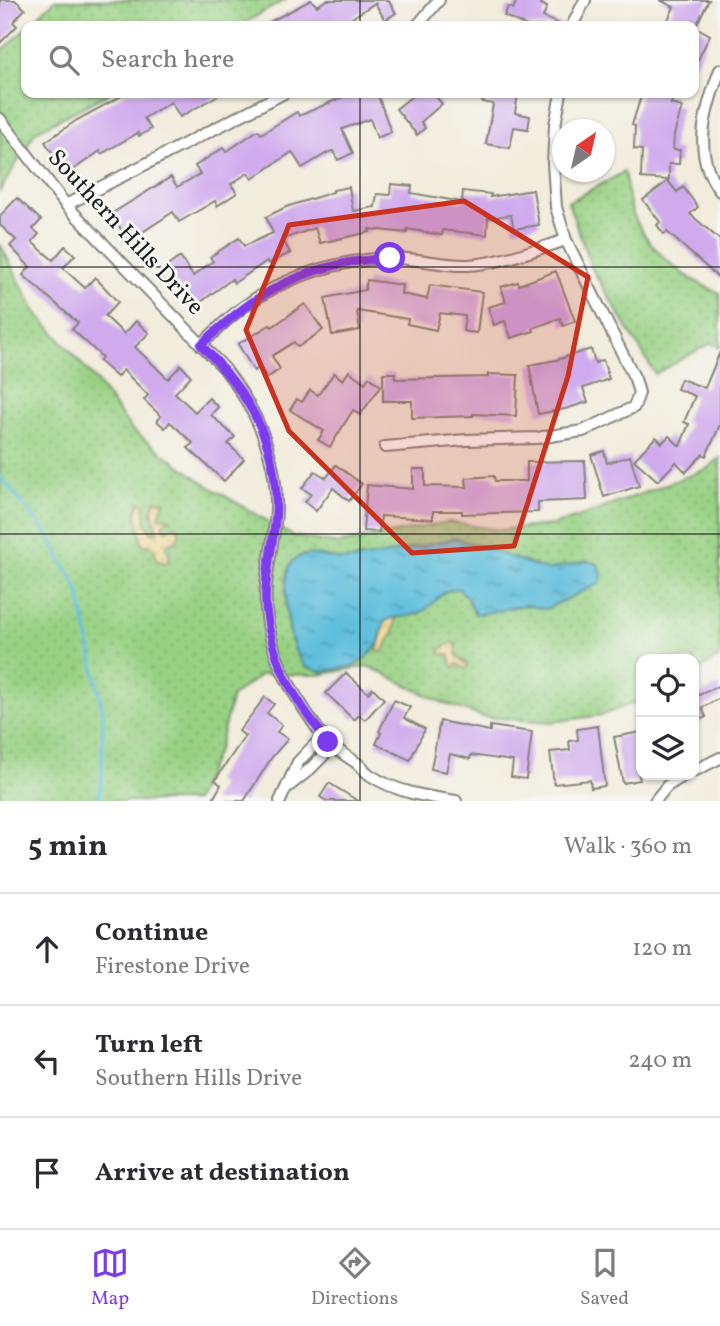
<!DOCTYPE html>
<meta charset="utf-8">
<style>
:root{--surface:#fff;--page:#f2f2f3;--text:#2b2b33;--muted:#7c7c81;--line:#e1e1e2;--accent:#7c3aed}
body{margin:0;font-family:Vollkorn,serif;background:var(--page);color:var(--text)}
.controls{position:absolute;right:21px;bottom:21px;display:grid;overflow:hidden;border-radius:14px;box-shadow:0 2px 5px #0004}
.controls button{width:63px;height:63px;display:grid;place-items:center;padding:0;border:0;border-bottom:2px solid var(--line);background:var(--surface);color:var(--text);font:35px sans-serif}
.compass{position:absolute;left:552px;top:119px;width:63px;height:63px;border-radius:50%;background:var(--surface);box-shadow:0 2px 5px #0004;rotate:34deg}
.stop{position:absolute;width:21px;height:21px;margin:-16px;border:5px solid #7c3aed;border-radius:50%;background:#fff}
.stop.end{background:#7c3aed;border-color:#fff;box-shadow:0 2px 7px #0008}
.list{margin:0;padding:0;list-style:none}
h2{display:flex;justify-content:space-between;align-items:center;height:91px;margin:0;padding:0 28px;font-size:30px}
h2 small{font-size:23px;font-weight:400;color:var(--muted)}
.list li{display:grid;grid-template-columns:46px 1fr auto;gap:21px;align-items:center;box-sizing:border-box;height:112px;padding:0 28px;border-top:2px solid var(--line)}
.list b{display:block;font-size:26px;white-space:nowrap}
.list p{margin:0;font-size:23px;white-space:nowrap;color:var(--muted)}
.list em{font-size:23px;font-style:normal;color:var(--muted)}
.icon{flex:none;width:38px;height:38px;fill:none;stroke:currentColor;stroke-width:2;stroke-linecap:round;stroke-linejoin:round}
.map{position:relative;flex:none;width:720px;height:801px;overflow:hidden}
.search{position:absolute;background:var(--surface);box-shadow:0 2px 5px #0004;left:21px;right:21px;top:21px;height:77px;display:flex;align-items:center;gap:18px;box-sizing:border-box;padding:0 24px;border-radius:14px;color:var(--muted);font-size:26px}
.sheet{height:427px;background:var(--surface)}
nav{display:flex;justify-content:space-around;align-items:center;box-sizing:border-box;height:98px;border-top:2px solid var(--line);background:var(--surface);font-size:19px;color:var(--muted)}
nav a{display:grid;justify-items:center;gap:4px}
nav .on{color:var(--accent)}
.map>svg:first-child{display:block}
.grass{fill:url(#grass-dots);stroke:#5a7650;stroke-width:2}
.sand{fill:url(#sand-dots);stroke:#857b5d;stroke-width:2}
.water{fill:url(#water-ripples);stroke:#3d6e7c;stroke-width:2}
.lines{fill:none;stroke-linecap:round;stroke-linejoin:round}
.stream{stroke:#5ebfdc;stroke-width:3.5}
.building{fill:#cfaaed}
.minor-casing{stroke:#86847c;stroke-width:14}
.minor{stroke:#fff;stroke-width:10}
.route{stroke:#7c3aed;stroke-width:9}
.marked{fill:#c8321e;fill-opacity:0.2;stroke:#c8321e;stroke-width:5;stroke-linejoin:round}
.grid{fill:none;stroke:#1c1c1c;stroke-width:2;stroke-opacity:0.55}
.labels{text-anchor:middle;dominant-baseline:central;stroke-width:6;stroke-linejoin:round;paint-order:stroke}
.street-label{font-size:24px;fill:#1c1c1c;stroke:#f6f6f2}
</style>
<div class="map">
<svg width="720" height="801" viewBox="0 0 720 801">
<defs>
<pattern id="grass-dots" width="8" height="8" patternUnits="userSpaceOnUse" patternTransform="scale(1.75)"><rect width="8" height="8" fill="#99d184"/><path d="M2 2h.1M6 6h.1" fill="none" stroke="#83b371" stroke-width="1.8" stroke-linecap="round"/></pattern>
<pattern id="sand-dots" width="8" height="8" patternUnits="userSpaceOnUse" patternTransform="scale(1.75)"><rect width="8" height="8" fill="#eeda9e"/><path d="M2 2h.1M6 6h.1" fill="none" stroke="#ccba88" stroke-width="1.8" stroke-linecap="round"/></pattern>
<pattern id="water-ripples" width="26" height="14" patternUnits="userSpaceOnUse" patternTransform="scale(1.75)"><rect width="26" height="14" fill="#5ebfdc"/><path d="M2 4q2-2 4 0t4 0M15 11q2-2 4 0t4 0" fill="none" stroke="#4d9ab2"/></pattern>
</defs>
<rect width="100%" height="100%" fill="#f6f6f2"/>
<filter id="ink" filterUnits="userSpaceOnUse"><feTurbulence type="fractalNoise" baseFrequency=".0143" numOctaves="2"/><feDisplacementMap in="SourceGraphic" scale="14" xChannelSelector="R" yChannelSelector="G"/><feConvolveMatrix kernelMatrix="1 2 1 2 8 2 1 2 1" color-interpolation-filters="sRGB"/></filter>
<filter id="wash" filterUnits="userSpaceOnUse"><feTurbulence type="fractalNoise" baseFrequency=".00686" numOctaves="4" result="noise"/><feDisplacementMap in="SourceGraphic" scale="28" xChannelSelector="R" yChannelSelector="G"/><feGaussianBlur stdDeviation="1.57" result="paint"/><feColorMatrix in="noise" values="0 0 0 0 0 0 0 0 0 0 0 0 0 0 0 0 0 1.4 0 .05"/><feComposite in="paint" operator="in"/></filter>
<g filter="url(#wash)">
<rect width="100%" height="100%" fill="#f1ecdb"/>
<g class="grass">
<path d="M55 0H285L239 26H28Z"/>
<path d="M26 28V93H110L36 131 0 191V53Z"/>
<path d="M624 172C627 185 628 202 633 214 648 250 685 280 720 293V348L711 343 655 374 592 269 568 202Z"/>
<path d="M0 244 35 311 93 377 132 430 205 484 293 536 338 544 449 522 499 530 553 525 593 512 707 469 720 458V656L694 674V659H641V700L602 715 552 722 483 717 441 702 368 666 319 675 262 674 232 696 219 747 195 801H0Z"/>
</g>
<g class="sand">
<path d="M156 500 164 502 159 517 170 519 163 524 164 528 167 530 175 526 180 531 177 540 168 544 166 547 170 556 169 561 164 563 157 559 153 547 142 544C139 537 141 533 139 526 136 515 135 513 140 502L145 504C146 517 142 524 153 533L157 532 152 512Z"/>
<path d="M396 616 393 635C386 640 388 647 383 652L377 651 385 621Z"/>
<path d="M452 642 456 644 457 656 468 665 466 669 457 664 454 667 451 665 450 655 440 653V650Z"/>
</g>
<path class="water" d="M456 538 547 570 587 561 598 564 602 573 600 583 546 609 525 605 481 614H475L466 596 459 589C440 588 437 603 423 611 412 619 397 614 385 621L378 645 366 658 353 666 322 672 305 667C301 661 297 654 294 648 288 631 279 572 294 560 309 547 329 561 346 560 383 557 420 546 456 538Z"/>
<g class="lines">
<path class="stream" d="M0 477 46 532 79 592 103 713 102 774 98 801"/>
</g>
<g id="blocks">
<g class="building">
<path d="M0 0H15L25 9 13 22 17 26 0 43Z"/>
<path d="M311 0 317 6 327 0H388L396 13 385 20 375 3 352 18 357 26H262Z"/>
<path d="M517 0H543L541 4 547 7 543 17 564 26H527L504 16 508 7 513 9Z"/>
<path d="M660 0H709L696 26H694L710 35 694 68V26H665L674 7Z"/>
<path d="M127 93H222L180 117 171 102 144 118 151 129 139 136 138 133 101 154 100 151 67 174 45 142 77 120Z"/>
<path d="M352 93H377L391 132 377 138 370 119 342 129 353 153 338 160 333 151 329 152 302 168 292 152 252 179 248 173 231 184 237 193 217 206 215 201 179 222 173 212 129 241 111 214 171 177 177 187 200 174 195 166 223 148 226 152 258 130 261 134 297 112 299 116Z"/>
<path d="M416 93H433L442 104 421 122 425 128 417 135 396 109Z"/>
<path d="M483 93H518L515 113 530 116 528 129 514 127 510 148 486 144 493 104 482 102Z"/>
<path d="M642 93H661L673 96 671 104 682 107 674 135 673 150H680L679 164H669V180L641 178 642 150 634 149 635 126 632 125Z"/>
<path d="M668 181 677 192 683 187 698 207 690 214 720 240V279L667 232 664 234 657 225 660 222 643 200Z"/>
<path d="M391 184 412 186 411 193 462 202 463 191 491 194 490 197 533 190 539 225 514 229 511 215 488 218 487 235 443 230 442 235 407 229V233L369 229 370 232 320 243 315 228 283 239 290 253 268 264 267 261 234 283 232 279 194 307 165 268 180 257 193 276 213 261 210 257 239 238 244 246 273 233 266 217 286 207 333 192V190L349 187 353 211 375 207 377 194 390 195Z"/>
<path d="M17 198 41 220 33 229 39 234 32 242 53 260 65 246 75 255 63 268 85 288 95 277 118 302 105 316 124 334 136 321 149 333 135 347 168 379 181 365 191 376 175 393 195 412 209 398 218 407 211 415 235 437 228 444 244 459 224 481 188 448 193 443 170 422 165 428 157 421 161 416 144 400 148 395 123 370 117 377 99 361 102 357 72 329 78 323 23 275 30 267 10 246 16 240 0 225V216Z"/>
<path d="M556 271 575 321 563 326 560 318 533 328 534 331 511 338 505 321 494 325 488 307 506 302 501 287 518 282 519 285Z"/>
<path d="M367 280 402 285 401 294 427 299 430 285 482 292 477 333 463 331 465 316 440 313 436 330 407 324 408 319 357 311 360 330 332 335 325 298 365 290Z"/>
<path d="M305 304 323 330 298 347 294 342 272 356 280 369 267 378 260 367 254 371 238 344 270 325 272 327Z"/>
<path d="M591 349 595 363 603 360 609 379 583 388 588 402 565 409 538 414 529 365 556 360Z"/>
<path d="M720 352V425L706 456 703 454 686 472 676 462 658 481 634 460 656 437 662 443 669 436 680 446 689 424 684 422 695 396 677 389 681 379 705 388Z"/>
<path d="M349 371 365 383 369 377 381 386 360 415 353 410 330 447 318 440 324 431 290 410 297 399 302 402 310 390 318 395 334 373 343 380Z"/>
<path d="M383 373H395V379L488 377V374L518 375 516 416 473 414V416L412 418V401H383Z"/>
<path d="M604 451 607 463 630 456 639 486 604 497 591 455Z"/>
<path d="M585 461 587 500 538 502V512L462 514V511H433V519L381 516 379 532 363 531 367 485 413 489V469H425V486L467 487 466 478 494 476 495 481H527V462Z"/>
<path d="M336 465 362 484 349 501 333 488 316 511 305 502 311 494 302 488 315 471 326 478Z"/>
<path d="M346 673 368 693 373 688 384 699 365 720 359 715 354 720 326 693Z"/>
<path d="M720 685V698L702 708 706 717 694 723V690L697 696Z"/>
<path d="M265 697 274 704 267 713 282 725 277 732 288 739 272 757 244 801H212L221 785 215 780 245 736 239 731Z"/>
<path d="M394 700 410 707 404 718 425 729 410 760 376 744 381 733 379 731Z"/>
<path d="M440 721 490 731V726L532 732 526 779 511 777 513 761 471 755 470 759 450 754 446 772 431 769Z"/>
<path d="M598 726 605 786 591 788 590 780 554 784 550 752 570 750 569 741 578 740 577 729Z"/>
<path d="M641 732V766L637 767 640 780 623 783 614 737Z"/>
<path d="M329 783 358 801H327L320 797Z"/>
</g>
</g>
</g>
<g filter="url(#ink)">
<use href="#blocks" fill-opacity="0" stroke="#86847c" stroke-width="2"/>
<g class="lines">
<defs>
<g id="minor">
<path d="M417 26 439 0"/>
<path d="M572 26 585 0"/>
<path d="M720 70C705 110 691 153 720 191"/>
<path d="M0 119 66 205 224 368C256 409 278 455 276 509 275 543 263 575 266 609 270 650 284 679 306 712 313 722 320 734 328 742 337 751 349 757 358 764 362 768 366 772 370 775 395 792 427 797 456 801"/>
<path d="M66 205 284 93"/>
<path d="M201 345C216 330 231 315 249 303 289 275 340 260 389 258 415 257 442 266 468 265 501 263 534 250 566 240"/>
<path d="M385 447 466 440 537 438 583 431 634 407 639 393 635 379 566 240 556 207 553 163 555 125 561 93"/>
<path d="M694 771 720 758"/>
<path d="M289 786 309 770 333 746"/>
<path d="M280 801 298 762 323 736"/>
<path d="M655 801 667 786 685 775"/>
</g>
</defs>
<use href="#minor" class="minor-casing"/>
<use href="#minor" class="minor"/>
</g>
</g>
<g class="lines" filter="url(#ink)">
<path class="route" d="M328 742C295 700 272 664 266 609 263 575 275 543 276 509 278 441 247 391 201 345 243 304 282 277 341 264 357 260 374 260 390 258"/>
</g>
<path class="marked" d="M464 201 588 277 568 376 514 546 412 553 289 431 246 330 289 225Z"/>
<path class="grid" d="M360 0V26M360 93V801M0 267H720M0 534H720"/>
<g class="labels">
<g class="street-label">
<text transform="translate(125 233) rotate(47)">Southern Hills Drive</text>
</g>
</g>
</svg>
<div class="controls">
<button><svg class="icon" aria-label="locate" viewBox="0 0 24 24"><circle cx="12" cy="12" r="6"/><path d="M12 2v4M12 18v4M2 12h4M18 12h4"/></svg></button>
<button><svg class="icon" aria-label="layers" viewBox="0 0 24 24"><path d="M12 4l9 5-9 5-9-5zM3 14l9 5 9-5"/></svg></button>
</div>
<svg class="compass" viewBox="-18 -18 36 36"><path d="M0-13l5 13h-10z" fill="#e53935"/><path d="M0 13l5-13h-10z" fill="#7c7c81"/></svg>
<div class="stop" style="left:390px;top:258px"></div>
<div class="stop end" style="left:328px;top:742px"></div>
<div class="search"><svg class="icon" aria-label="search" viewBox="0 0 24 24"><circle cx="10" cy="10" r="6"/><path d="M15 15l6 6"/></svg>Search here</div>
</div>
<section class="sheet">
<h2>5 min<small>Walk · 360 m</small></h2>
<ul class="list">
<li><svg class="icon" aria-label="ahead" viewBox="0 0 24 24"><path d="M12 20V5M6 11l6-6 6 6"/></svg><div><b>Continue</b><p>Firestone Drive</p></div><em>120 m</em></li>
<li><svg class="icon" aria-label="left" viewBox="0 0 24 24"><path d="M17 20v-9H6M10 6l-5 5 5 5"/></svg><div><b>Turn left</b><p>Southern Hills Drive</p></div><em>240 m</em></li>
<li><svg class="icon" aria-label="arrive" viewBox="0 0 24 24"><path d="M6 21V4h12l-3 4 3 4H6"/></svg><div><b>Arrive at destination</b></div></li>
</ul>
</section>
<nav>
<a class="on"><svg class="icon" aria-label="map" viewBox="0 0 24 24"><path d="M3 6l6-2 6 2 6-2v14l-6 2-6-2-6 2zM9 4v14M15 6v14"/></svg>Map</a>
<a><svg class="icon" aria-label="directions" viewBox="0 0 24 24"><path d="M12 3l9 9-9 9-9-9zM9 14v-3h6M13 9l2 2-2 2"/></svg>Directions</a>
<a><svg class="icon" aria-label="saved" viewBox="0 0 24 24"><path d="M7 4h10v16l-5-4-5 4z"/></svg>Saved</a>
</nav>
